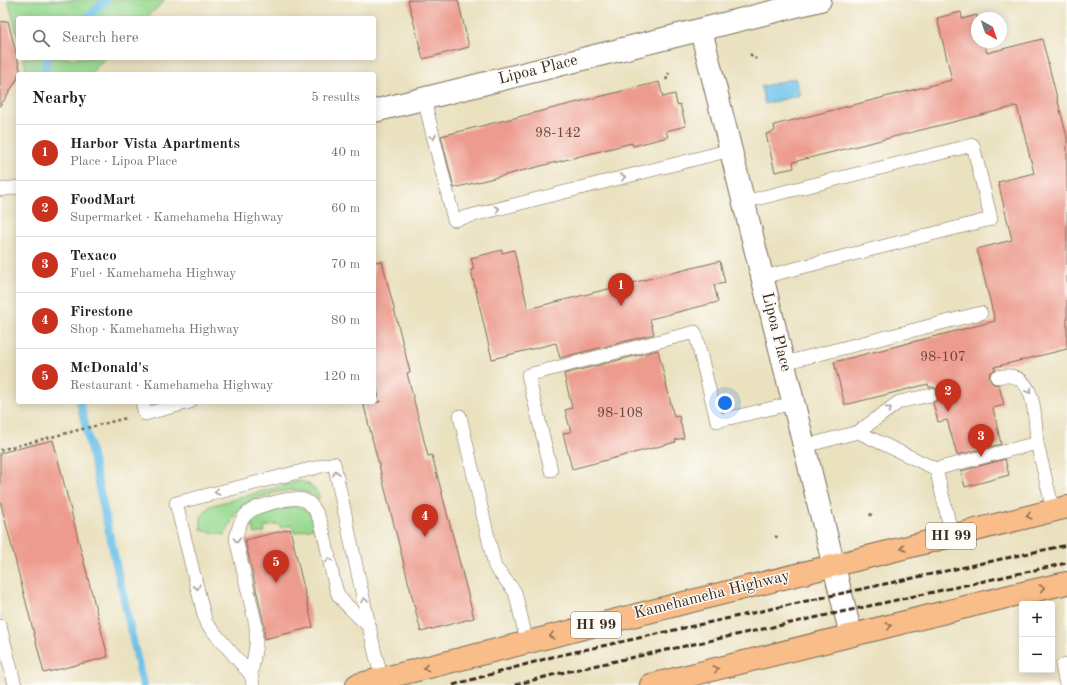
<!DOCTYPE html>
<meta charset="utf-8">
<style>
:root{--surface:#fff;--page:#f6f6f6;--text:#202124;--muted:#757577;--line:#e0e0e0;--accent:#c8321e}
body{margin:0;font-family:"Old Standard TT",serif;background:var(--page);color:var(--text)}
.controls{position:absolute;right:12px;bottom:12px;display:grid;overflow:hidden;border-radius:4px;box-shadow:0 2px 10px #0003}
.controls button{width:36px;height:36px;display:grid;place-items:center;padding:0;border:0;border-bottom:1px solid var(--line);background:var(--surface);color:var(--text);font:20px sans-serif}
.compass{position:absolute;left:971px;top:12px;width:36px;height:36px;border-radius:50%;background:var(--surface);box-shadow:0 2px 10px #0003;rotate:140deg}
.you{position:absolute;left:725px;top:403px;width:14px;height:14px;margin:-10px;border:3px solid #fff;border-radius:50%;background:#1a73e8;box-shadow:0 0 0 6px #1a73e833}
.badge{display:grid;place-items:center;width:26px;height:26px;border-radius:50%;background:var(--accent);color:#fff;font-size:13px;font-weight:700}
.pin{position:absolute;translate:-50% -33px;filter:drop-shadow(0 1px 2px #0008)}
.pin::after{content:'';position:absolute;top:21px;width:14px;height:12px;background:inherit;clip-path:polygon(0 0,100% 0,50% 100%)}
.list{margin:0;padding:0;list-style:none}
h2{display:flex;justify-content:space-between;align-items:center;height:52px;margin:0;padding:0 16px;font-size:17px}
h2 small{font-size:13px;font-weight:400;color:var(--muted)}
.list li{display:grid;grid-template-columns:26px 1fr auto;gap:12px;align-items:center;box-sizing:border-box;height:56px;padding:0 16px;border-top:1px solid var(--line)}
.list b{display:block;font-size:15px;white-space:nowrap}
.list p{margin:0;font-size:13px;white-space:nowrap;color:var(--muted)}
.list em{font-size:13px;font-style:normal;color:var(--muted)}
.icon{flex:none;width:22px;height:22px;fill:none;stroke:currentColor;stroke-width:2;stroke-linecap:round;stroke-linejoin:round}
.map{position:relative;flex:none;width:1067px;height:685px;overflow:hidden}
.search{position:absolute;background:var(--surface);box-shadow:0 2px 10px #0003;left:16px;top:16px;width:360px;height:44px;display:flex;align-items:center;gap:10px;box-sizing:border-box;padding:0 14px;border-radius:4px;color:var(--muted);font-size:15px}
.panel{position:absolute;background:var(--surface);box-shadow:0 2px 10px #0003;left:16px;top:72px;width:360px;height:332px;border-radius:4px}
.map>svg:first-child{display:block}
.green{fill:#98da91;stroke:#6a8258}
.water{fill:#6dc1e9;stroke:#547684}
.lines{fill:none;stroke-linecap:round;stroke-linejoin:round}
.stream{stroke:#6dc1e9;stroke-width:8}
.building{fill:#ed9b8e}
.lane-casing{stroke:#786a56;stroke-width:14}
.street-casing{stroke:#786a56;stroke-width:24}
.primary-casing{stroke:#786a56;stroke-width:24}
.path{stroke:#786a56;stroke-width:2.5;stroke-dasharray:3 3;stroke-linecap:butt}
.lane{stroke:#fff;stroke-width:13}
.street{stroke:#fff;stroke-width:22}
.primary{stroke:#f8bd89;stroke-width:22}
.rail{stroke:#3b2a1e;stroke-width:3;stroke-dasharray:6 3;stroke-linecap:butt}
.oneway{stroke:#a79f9a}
.oneway2{stroke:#906c4e}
.labels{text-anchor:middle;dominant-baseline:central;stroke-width:3;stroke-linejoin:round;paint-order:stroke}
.number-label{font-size:14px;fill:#68463a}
.shield{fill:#fdfcf7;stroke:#75695f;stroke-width:1}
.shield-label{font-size:15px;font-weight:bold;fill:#3b2a1e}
.street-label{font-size:16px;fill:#3b2a1e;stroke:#fdfcf7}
</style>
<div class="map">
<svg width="1067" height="685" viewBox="0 0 1067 685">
<rect width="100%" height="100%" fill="#fdfcf7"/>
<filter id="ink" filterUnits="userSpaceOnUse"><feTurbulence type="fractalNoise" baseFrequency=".025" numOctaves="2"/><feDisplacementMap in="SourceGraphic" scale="8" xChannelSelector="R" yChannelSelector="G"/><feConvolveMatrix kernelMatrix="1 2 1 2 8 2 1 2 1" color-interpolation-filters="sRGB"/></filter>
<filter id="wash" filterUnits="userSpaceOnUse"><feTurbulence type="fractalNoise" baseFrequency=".012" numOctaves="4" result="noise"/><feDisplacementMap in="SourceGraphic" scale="16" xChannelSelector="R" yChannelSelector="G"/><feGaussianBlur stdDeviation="0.9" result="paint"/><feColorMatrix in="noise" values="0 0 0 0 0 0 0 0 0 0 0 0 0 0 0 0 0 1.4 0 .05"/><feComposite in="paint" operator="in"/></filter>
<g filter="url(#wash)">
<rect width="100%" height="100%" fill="#eae1bf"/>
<g class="green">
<path d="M8 0H165L146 18H18V38Z"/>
<path d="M23 58H106L90 74H28Z"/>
<path d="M299 481C310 483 314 487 320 497L318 499C310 494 302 490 292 490 280 491 251 498 242 506 234 514 230 524 225 535L201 530V517L210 506Z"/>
<path d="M294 506C309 509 310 514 316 527L294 533 292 525 280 528 279 524 264 527 265 532 255 534 251 520 255 516Z"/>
</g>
<path class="water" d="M795 78 800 95 765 104 761 87Z"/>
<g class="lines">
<g class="stream">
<path d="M86 18 106 0"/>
<path d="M44 74 47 58"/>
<path d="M80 402 143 685"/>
</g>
</g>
<g id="blocks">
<g class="building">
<path d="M408 0H458L469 47 423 59Z"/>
<path d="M961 12 962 19 977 15V42H984L987 53 1042 39 1067 137V349L994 367 995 370 990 373 989 378 993 384 999 385 1004 405 993 408 1001 444 957 455 947 420 938 422 933 403 937 401 939 397V393L937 389 933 387H929L928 384 845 405 834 362 995 321 977 249 1012 240 998 182 1034 173 1017 106 793 162 794 168 775 172 766 134 775 131 774 125 952 80 937 18Z"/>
<path d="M8 21 21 73 18 74V78L0 107V22Z"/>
<path d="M659 82 663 97 675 94 677 105 680 104 686 126 666 131 668 137 633 146 632 143 454 188 441 136Z"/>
<path d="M502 250V253L514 250 528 309 720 261 725 283 714 285 718 302 650 319 654 334 560 358 556 343 492 359 471 270 474 269 471 258Z"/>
<path d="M382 261 410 372 407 373 428 456 432 455 474 618 421 632 363 402H380L374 378V262Z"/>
<path d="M658 350 674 417 679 416 684 438 675 440 676 442 572 469 563 433 571 432 565 410 572 408 564 374Z"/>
<path d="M53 440 108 657 44 673 0 500V453Z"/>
<path d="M1005 459 1009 475 965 487 961 471Z"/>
<path d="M290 529 313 627 264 639V624L245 540Z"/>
</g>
</g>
</g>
<g filter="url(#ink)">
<use href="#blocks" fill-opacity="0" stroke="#786a56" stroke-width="1"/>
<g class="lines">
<defs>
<g id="lane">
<path d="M424 99 454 220 731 150"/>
<path d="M0 190 18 187"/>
<path d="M744 202 973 145 991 219 763 277"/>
<path d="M784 363 981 313"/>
<path d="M997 377C1038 368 1034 417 1037 443"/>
<path d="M142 402 145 414 190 402"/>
<path d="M460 416 495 567 515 592 527 642"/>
<path d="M858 432 899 402 931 395"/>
<path d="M805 446 858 432 936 469"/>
<path d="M551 470 528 375 695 332 717 421 794 403"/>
<path d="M952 535 936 469 1037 443 1053 510"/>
<path d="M0 626 15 685"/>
<path d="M251 675 256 645V626L236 539C239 520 245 510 265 505 276 502 292 496 304 500 327 508 328 573 338 594 340 600 363 621 370 627"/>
<path d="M253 685 251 675 206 623 176 503 334 463 375 653 382 678"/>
<path d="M1066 685 1062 666 1067 665"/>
</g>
<g id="street">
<path d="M701 30 851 635"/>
<path d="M374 111 820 0"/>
</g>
<g id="primary">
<path d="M357 685 1067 507"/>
<path d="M651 685 1014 595 1067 583"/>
</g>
</defs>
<use href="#lane" class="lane-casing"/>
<use href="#street" class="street-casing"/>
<use href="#primary" class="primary-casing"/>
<g class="path">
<path d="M750 54 756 59"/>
<path d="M666 80 669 73"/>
<path d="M0 450 126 418"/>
<path d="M870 516 872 512"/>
<path d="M775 536 780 539"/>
</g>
<use href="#lane" class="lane"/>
<use href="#street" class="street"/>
<use href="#primary" class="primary"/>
<g class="rail">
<path d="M453 685 552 657 857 590 1067 545"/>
<path d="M515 685 556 674 1067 563"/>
</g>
</g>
<defs><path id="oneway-chevron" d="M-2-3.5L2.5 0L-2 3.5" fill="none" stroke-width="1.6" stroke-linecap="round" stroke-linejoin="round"/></defs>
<g class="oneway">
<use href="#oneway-chevron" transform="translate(433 137) rotate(76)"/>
<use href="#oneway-chevron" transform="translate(623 177) rotate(-14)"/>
<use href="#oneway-chevron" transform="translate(497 209) rotate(-14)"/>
<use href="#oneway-chevron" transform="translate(1029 391) rotate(61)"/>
<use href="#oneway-chevron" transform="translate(889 409) rotate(-36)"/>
<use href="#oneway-chevron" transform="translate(336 473) rotate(-102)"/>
<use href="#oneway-chevron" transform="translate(217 492) rotate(166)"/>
<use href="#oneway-chevron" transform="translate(237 540) rotate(89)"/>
<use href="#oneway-chevron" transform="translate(329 560) rotate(-103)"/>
<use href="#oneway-chevron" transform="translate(197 587) rotate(76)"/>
<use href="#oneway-chevron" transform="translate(364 600) rotate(-102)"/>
</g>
<g class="oneway2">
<use href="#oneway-chevron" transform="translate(1029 516) rotate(166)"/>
<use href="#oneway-chevron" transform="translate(903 548) rotate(166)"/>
<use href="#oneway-chevron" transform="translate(1042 588) rotate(-12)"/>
<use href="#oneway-chevron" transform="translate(889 626) rotate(-14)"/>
<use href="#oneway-chevron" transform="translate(552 636) rotate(166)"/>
<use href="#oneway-chevron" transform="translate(426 668) rotate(166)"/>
<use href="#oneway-chevron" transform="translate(716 669) rotate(-14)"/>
</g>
</g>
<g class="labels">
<g class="number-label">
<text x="558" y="133">98-142</text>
<text x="943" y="357">98-107</text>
<text x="620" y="413">98-108</text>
</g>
<g class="shield">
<rect x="926" y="523" width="50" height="26" rx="3"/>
<rect x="571" y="612" width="50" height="26" rx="3"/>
</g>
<g class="shield-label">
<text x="951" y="536">HI 99</text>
<text x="596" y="625">HI 99</text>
</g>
<g class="street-label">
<text transform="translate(538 70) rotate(-14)">Lipoa Place</text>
<text transform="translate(776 332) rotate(76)">Lipoa Place</text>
<text transform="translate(712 595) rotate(-14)">Kamehameha Highway</text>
</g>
</g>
</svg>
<div class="controls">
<button>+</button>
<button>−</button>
</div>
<svg class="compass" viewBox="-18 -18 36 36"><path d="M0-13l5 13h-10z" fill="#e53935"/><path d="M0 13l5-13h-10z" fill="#757577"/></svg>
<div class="you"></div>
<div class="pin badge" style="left:621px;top:306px">1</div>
<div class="pin badge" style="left:948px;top:412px">2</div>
<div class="pin badge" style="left:981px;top:457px">3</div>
<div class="pin badge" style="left:425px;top:537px">4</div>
<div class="pin badge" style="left:276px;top:583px">5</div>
<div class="search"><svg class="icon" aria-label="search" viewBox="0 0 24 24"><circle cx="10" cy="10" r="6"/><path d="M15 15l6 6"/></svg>Search here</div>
<section class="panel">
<h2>Nearby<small>5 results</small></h2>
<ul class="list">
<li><span class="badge">1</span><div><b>Harbor Vista Apartments</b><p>Place · Lipoa Place</p></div><em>40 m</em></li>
<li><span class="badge">2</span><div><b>FoodMart</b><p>Supermarket · Kamehameha Highway</p></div><em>60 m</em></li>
<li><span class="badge">3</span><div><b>Texaco</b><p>Fuel · Kamehameha Highway</p></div><em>70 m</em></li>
<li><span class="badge">4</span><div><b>Firestone</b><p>Shop · Kamehameha Highway</p></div><em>80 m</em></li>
<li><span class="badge">5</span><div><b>McDonald's</b><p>Restaurant · Kamehameha Highway</p></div><em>120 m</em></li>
</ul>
</section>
</div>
